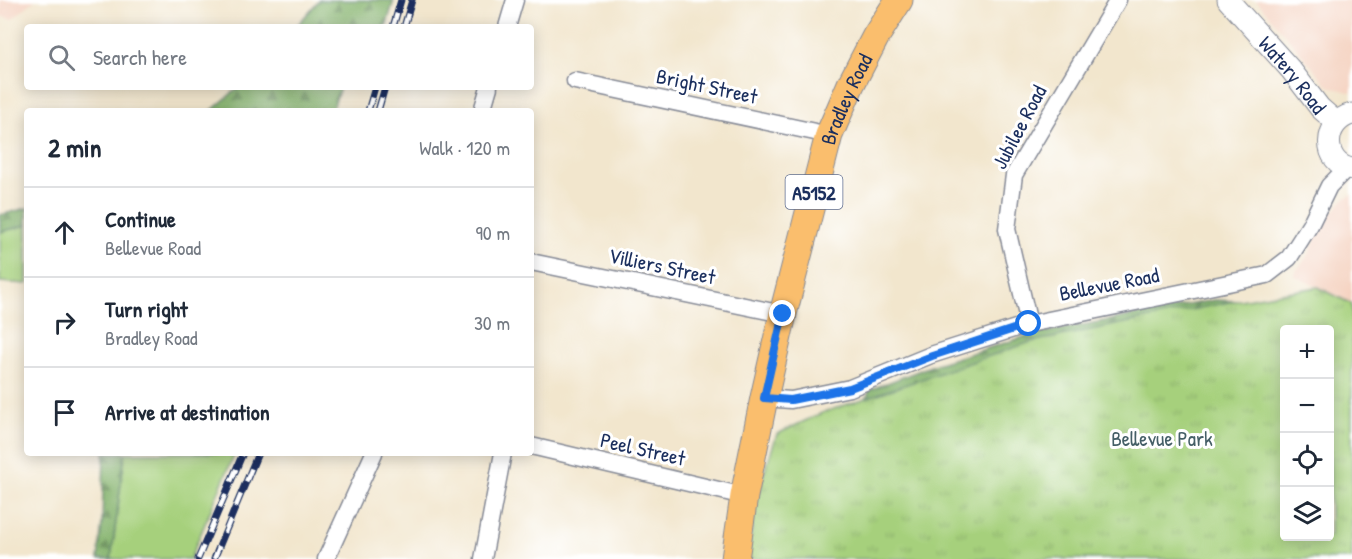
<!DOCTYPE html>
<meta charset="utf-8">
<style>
:root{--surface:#fff;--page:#f2f2f3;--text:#1f2937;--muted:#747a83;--line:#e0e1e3}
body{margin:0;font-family:"Patrick Hand",sans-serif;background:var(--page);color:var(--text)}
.controls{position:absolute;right:18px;bottom:18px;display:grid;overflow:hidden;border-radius:6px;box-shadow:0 3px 15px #0003}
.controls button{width:54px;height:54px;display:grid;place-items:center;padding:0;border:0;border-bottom:2px solid var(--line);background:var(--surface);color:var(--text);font:30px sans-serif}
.stop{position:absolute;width:18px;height:18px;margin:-14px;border:4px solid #1a73e8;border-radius:50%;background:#fff}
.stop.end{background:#1a73e8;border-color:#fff;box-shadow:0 2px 6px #0008}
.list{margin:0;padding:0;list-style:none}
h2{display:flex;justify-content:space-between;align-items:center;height:78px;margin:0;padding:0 24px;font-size:26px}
h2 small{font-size:20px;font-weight:400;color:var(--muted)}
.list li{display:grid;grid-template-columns:39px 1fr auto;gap:18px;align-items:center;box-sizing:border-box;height:90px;padding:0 24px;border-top:2px solid var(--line)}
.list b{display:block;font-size:22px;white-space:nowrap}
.list p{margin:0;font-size:20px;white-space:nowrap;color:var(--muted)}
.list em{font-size:20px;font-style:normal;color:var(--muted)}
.icon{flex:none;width:33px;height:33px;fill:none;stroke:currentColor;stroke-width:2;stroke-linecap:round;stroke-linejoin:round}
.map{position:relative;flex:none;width:1352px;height:559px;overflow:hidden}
.search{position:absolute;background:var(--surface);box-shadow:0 3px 15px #0003;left:24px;top:24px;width:510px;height:66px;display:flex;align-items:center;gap:15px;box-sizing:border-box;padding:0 21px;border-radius:6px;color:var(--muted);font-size:22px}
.panel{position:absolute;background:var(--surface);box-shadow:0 3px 15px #0003;left:24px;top:108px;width:510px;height:348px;border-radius:6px}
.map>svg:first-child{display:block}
.built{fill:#f5d3c1}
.grass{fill:#a6d07c;stroke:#60806d;stroke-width:1.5}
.forest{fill:url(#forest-firs);stroke:#507065;stroke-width:1.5}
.park{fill:url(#park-tufts);stroke:#60806d;stroke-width:1.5;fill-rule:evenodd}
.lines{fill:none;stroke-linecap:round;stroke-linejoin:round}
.minor-casing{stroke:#868a96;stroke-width:19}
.tertiary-casing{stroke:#868a96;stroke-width:23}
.primary-casing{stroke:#868a96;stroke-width:29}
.minor{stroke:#fff;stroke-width:16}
.tertiary{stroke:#fff;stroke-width:21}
.primary{stroke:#fabe6d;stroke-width:27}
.rail-casing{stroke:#1b2f5e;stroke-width:7}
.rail{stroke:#fff;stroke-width:4.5;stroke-dasharray:14;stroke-linecap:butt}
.route{stroke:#1a73e8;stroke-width:8}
.labels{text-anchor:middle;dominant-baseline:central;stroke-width:6;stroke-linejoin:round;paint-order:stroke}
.shield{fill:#fff;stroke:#5f6d8e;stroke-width:1.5}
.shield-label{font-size:20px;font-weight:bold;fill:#1b2f5e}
.street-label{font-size:21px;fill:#1b2f5e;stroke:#fff}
.park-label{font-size:21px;fill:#455f67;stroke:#fff}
</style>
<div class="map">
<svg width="1352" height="559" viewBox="0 0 1352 559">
<defs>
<pattern id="forest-firs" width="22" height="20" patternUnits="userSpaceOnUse" patternTransform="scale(1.5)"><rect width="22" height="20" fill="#84b26c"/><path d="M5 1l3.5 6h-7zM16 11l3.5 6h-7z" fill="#6b915c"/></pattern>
<pattern id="park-tufts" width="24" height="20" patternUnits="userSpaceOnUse" patternTransform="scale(1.5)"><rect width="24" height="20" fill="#a6d07c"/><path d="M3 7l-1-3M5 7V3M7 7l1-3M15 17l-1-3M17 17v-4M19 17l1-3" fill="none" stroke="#8eb36e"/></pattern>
</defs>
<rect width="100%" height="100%" fill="#fff"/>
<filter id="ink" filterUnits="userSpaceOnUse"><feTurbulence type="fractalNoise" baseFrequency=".0167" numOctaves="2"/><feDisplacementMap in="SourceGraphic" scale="12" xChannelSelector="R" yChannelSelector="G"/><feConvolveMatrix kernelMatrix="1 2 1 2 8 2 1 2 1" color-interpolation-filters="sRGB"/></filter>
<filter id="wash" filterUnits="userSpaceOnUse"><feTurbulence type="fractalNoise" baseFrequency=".008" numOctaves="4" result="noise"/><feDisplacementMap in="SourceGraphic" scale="24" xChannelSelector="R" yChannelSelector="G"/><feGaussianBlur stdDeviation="1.35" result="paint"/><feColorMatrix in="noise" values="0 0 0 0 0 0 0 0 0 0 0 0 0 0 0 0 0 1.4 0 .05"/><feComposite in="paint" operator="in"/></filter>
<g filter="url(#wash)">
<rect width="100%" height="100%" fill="#f2e6cd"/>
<g class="built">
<path d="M0 0H35L12 19 0 16Z"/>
<path d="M1256 0H1352V93L1328 86Z"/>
<path d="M1352 195V304L1293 275 1310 253 1319 228 1345 198Z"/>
</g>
<g class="grass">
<path d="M27 225V284L0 282V232Z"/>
<path d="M125 453H235L190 559H111Z"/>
</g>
<g class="forest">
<path d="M319 0H394L386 27H296Z"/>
<path d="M239 87H340L332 111H211Z"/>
<path d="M27 208V225L0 232V215Z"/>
<path d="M1263 297 867 398 869 390 936 364 1031 335 1214 300 1235 301Z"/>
<path d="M104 453H125L111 559H98L102 523Z"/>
</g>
<path class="park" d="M1318 287 1352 304V559H748L756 497 777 434 822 413 1031 342 1240 300ZM1284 330H1330V536H1284Z"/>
</g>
<g filter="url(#ink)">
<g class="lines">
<defs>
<g id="minor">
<path d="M507 27 515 0"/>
<path d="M575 81 829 135"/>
<path d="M482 111 489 87"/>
<path d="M531 262 783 314"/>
<path d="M1029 324 1007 229 1014 175 1118 0"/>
<path d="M764 398 791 400 850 388 931 355 1029 324 1267 275 1289 258 1310 225 1329 186 1347 168"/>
<path d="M531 446 744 496"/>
<path d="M326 559 374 453"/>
<path d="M483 559 503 453"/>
</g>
<g id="tertiary">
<path id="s1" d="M1228 0 1291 70 1320 108 1336 122"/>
<path d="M1352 114C1323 121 1321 163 1352 169"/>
</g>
<g id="primary">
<path id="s2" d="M735 559 744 496 764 398 783 314 829 135 851 84 876 36 899 0"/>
</g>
</defs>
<use href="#minor" class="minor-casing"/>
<use href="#tertiary" class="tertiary-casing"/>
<use href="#primary" class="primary-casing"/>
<use href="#minor" class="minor"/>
<use href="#tertiary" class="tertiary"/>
<use href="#primary" class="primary"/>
<defs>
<g id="rail">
<path d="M393 27 401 0"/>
<path d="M404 27 412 0"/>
<path d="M368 111 375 87"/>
<path d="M378 111 385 87"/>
<path d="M198 559 243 453"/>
<path d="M214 559 258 453"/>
</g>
</defs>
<use href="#rail" class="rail-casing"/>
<use href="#rail" class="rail"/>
</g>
</g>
<g class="lines" filter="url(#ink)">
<path class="route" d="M783 314 764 398 791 400 850 388 932 356 1029 324"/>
</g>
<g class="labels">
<rect class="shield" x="785.5" y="175" width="57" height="34" rx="4.5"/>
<g class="shield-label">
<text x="814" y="192">A5152</text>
</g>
<g class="street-label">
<text stroke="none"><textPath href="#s1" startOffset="99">Watery Road</textPath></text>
<text transform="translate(707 86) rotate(12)">Bright Street</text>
<text stroke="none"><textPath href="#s2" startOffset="474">Bradley Road</textPath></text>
<text transform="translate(1019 127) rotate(-62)">Jubilee Road</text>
<text transform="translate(662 266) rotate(12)">Villiers Street</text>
<text transform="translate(1109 284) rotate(-11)">Bellevue Road</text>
<text transform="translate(643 449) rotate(13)">Peel Street</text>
</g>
<g class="park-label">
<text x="1162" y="438">Bellevue Park</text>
</g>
</g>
</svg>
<div class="controls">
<button>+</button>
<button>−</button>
<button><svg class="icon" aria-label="locate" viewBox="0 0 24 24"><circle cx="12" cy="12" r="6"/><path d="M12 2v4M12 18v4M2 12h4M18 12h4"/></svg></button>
<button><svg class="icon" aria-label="layers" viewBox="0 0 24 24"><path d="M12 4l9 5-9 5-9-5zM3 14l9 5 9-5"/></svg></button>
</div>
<div class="stop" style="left:1029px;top:324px"></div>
<div class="stop end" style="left:783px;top:314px"></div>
<div class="search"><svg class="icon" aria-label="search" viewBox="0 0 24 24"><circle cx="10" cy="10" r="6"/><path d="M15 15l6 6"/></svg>Search here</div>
<section class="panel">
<h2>2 min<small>Walk · 120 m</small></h2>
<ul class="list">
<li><svg class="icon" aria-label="ahead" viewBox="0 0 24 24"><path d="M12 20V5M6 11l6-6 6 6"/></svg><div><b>Continue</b><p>Bellevue Road</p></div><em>90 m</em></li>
<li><svg class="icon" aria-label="right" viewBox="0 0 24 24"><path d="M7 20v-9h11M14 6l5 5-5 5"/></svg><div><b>Turn right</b><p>Bradley Road</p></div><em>30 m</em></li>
<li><svg class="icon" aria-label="arrive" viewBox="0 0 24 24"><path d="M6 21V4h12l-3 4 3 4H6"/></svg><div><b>Arrive at destination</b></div></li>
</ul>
</section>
</div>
